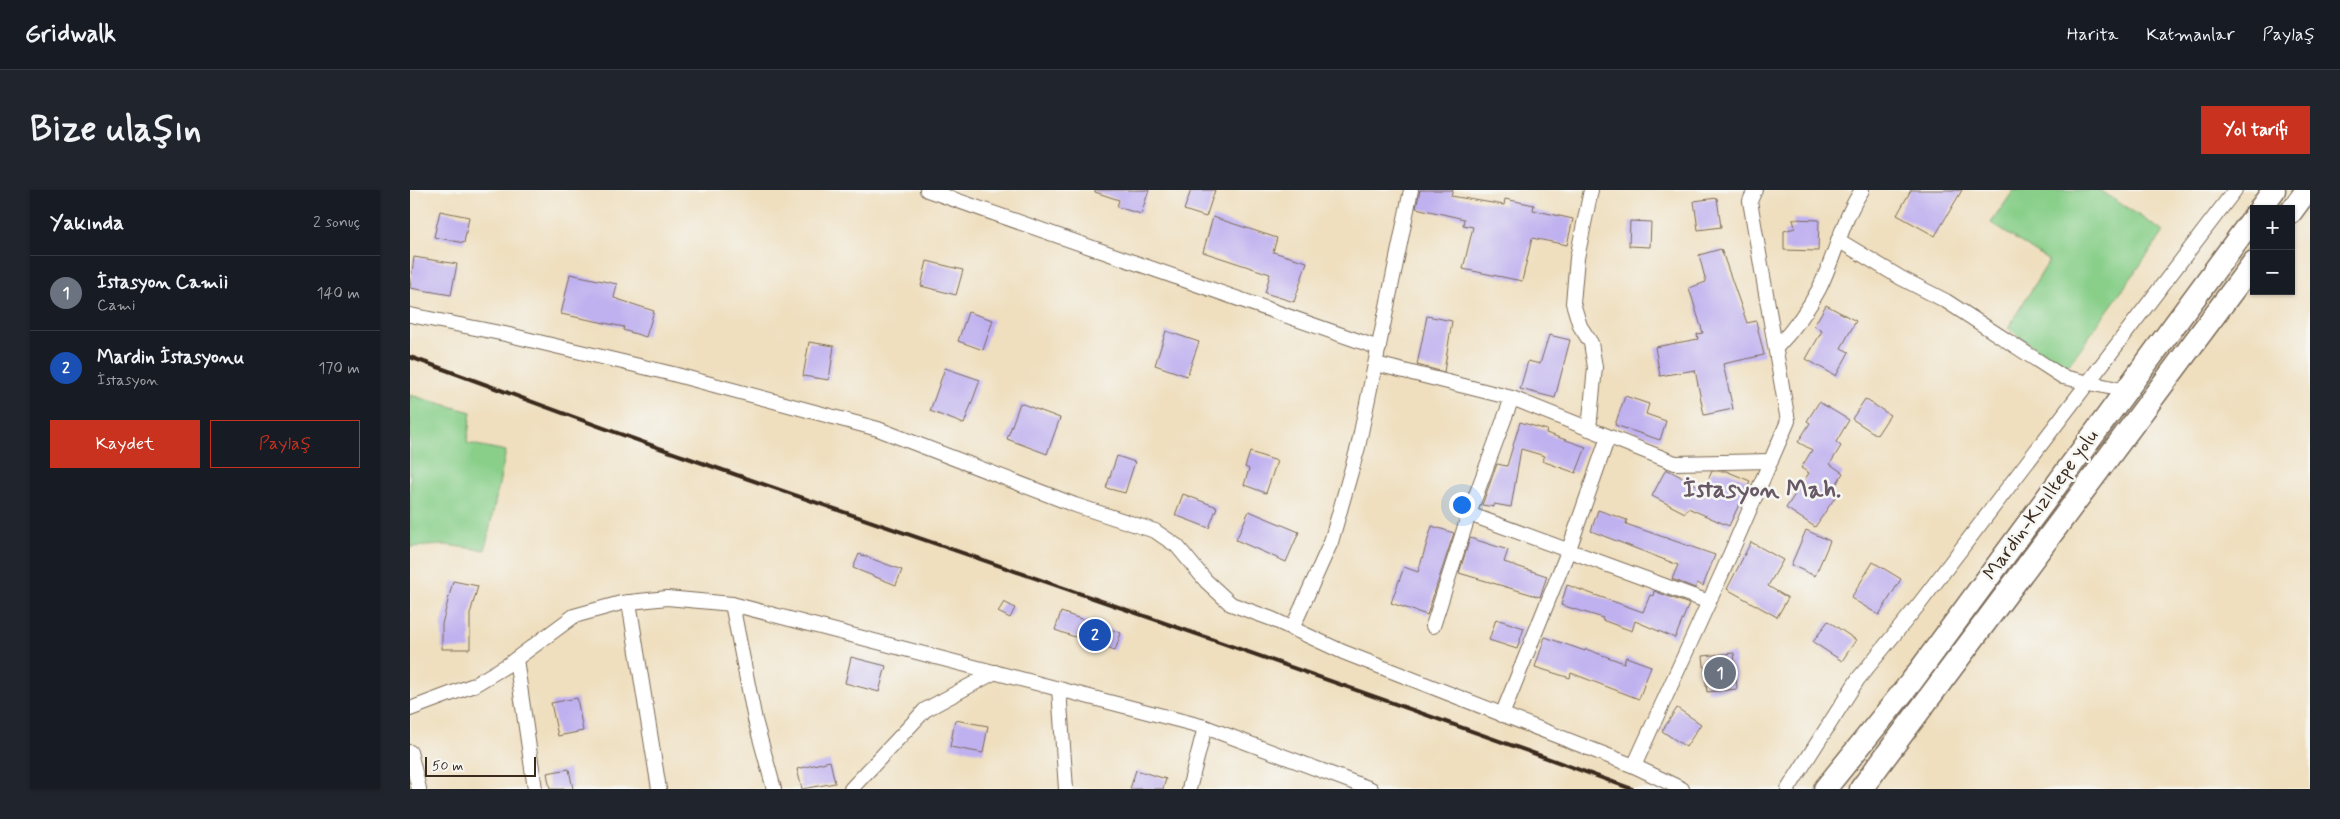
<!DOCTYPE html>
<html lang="tr">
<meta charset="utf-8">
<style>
:root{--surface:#171b24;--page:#20242c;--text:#f1f3f6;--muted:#9ea1a6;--line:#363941;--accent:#c8321e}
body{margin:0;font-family:Mynerve,sans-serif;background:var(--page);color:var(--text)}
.controls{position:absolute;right:15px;top:15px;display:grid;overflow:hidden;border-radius:0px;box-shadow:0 1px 4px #0004}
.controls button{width:45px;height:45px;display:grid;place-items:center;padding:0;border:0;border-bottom:1px solid var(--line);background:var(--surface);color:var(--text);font:25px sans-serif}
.scale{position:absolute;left:15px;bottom:12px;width:111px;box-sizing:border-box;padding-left:5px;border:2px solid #3b2a1e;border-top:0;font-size:14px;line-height:18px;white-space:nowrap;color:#3b2a1e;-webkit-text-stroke:4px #f6f6f2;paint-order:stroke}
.you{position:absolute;left:1051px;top:314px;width:18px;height:18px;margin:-12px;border:4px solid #fff;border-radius:50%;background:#1a73e8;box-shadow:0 0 0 8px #1a73e833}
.badge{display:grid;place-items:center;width:32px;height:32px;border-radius:50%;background:var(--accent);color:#fff;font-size:16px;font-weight:700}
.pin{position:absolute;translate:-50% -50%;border:2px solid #fff;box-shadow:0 1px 5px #0006}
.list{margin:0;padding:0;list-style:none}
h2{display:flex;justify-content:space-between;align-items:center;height:65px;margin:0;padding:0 20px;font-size:21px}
h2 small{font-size:16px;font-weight:400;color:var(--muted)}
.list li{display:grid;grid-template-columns:32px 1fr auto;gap:15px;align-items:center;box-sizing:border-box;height:75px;padding:0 20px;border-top:1px solid var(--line)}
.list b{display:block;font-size:19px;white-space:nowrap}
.list p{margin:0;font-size:16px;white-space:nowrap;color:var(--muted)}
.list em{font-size:16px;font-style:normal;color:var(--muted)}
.actions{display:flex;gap:10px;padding:15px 20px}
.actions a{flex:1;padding:11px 0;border:1px solid var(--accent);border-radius:0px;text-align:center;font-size:18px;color:var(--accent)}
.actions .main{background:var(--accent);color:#fff}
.map{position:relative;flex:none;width:1900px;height:599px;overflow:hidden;border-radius:0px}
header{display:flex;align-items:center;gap:30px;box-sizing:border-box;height:70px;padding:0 25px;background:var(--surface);border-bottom:1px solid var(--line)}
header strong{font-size:24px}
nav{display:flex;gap:28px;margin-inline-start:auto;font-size:18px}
.intro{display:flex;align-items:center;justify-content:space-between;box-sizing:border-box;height:120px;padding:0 30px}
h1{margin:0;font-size:35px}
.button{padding:12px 22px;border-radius:0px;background:var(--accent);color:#fff;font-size:18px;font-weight:700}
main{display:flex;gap:30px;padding:0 30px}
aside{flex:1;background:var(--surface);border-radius:0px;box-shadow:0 1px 4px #0004}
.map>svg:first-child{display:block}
.green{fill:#89cf8a;stroke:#627c54}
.building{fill:#bfb0ef}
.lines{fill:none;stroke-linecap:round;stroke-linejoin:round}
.minor-casing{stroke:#7a6956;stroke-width:16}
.trunk-casing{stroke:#7a6956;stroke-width:25}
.minor{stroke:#fff;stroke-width:14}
.trunk{stroke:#fff;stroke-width:22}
.rail{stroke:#3b2a1e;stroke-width:4}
.labels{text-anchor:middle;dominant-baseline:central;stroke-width:5;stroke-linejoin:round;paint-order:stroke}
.street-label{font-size:20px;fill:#3b2a1e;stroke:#f6f6f2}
.district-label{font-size:25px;font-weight:bold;fill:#695967;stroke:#f6f6f2}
</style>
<header>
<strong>Gridwalk</strong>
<nav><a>Harita</a><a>Katmanlar</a><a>Paylaş</a></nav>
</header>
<div class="intro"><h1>Bize ulaşın</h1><a class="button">Yol tarifi</a></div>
<main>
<aside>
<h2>Yakında<small>2 sonuç</small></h2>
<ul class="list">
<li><span class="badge" style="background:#6b7280">1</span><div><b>İstasyon Camii</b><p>Cami</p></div><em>140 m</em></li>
<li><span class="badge" style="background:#1a4fb4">2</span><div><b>Mardin İstasyonu</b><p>İstasyon</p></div><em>170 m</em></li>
</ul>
<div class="actions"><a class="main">Kaydet</a><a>Paylaş</a></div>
</aside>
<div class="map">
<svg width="1900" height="599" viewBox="0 0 1900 599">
<rect width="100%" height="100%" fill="#f6f6f2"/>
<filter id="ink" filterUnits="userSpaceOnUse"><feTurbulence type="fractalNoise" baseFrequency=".02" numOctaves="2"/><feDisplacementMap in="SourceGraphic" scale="10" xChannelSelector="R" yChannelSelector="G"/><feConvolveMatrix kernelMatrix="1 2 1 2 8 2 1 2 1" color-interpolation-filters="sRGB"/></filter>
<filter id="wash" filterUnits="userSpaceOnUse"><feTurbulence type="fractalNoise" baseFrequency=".0096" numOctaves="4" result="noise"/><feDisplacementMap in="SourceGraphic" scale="20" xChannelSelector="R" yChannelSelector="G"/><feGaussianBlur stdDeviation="1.12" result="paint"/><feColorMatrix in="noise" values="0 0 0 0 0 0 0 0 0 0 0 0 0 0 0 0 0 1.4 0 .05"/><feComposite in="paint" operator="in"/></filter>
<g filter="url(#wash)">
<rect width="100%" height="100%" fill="#efdfbf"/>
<g class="green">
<path d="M1604 0H1690L1754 42 1655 180 1598 138 1639 71 1581 33Z"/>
<path d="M0 205 61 222 57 253 96 261 75 360 35 355 0 357Z"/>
</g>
<g id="blocks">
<g class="building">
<path d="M685 0H739L731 24 707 17 709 10 685 2Z"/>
<path d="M781 0H805L796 27 774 20Z"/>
<path d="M1010 0H1043L1041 6 1094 15 1095 9 1124 15 1123 20 1163 29 1157 55 1122 48 1112 91 1053 79 1063 37 1053 35 1054 29 1006 18Z"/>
<path d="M1501 0H1552L1525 46 1487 25Z"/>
<path d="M1307 8 1311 37 1288 40 1284 11Z"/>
<path d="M30 21 59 27 54 53 24 47Z"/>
<path d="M803 27 867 48 863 62 897 72 884 112 855 103 860 84 793 62Z"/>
<path d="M1383 29 1409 30 1408 61 1374 60V41L1385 38Z"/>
<path d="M1220 31 1241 32 1240 57 1219 56Z"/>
<path d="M1311 59 1337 133 1346 131 1354 165 1313 174 1323 219 1294 225 1285 180 1250 186 1245 157 1288 149 1287 144 1293 143 1279 98 1296 92 1289 65Z"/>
<path d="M4 67 47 74 41 105 0 98Z"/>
<path d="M517 71 553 80 546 105 511 96Z"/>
<path d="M160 84 207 94 204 108 244 121 236 147 213 140 214 137 151 124Z"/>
<path d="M1416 115 1446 131 1431 158 1439 162 1426 186 1396 169 1412 141 1404 136Z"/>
<path d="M558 122 583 130 573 160 548 151Z"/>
<path d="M1017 126 1042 131 1034 182 1007 175Z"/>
<path d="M756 141 789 152 777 186 745 175Z"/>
<path d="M1139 145 1160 150 1145 208 1110 199 1118 171 1130 174Z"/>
<path d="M399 152 424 156 419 190 393 186Z"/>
<path d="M535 178 570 190 554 234 520 221Z"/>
<path d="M1215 206 1239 214 1236 224 1256 231 1250 250 1205 235Z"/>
<path d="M1455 209 1480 225 1467 245 1442 229Z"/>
<path d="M1409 212 1439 230 1426 252 1431 256 1420 274 1433 283 1421 303 1426 306 1405 337 1376 318 1399 283 1391 278 1402 260 1388 252 1400 233 1397 231Z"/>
<path d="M610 213 650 228 637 264 597 249Z"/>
<path d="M1110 232 1137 240 1136 243 1176 257 1166 283 1132 271 1135 266 1111 259 1101 317 1084 314V317L1072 315 1087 274 1097 276Z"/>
<path d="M840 262 867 271 856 303 834 295 839 279 835 277Z"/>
<path d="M707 266 725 272 715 303 696 298Z"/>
<path d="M1256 279 1294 299 1302 281H1316L1340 291 1319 336 1278 318 1275 323 1242 306Z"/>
<path d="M773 304 807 317 799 338 765 325Z"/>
<path d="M1188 320 1217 330 1216 334 1305 365 1293 396 1287 393 1285 398 1262 389 1268 375 1181 341Z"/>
<path d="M839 321 889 342 876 372 826 350Z"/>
<path d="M1022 336 1044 343 1017 425 981 413 994 377 1008 382Z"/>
<path d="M1396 340 1420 351 1405 386 1381 375Z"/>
<path d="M1060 348 1098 360 1094 372 1137 386 1130 407 1049 383Z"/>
<path d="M1341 352 1373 370 1358 396 1378 408 1367 427 1317 399Z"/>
<path d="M449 364 492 380 486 395 443 378Z"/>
<path d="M1463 372 1491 389 1469 425 1441 408Z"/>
<path d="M43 391 68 396 60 424V459H32V434Z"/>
<path d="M1157 395 1233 422 1240 405 1243 406 1244 401 1279 414 1265 448 1225 431 1222 441 1192 430 1193 428 1151 415Z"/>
<path d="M594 412 605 418 600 428 588 422Z"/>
<path d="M651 422 711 443 705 461 645 440Z"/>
<path d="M1086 429 1114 438 1107 459 1079 450Z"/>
<path d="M1418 431 1446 450 1432 471 1403 452Z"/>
<path d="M1135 447 1175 461 1176 459 1214 473 1216 467 1241 476 1229 509 1161 483 1160 488 1125 477Z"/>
<path d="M1324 463 1327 499 1297 502 1293 466Z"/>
<path d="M441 467 476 476 469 502 435 493Z"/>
<path d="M167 508 173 541 148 546 141 513Z"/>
<path d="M1267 518 1291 534 1276 557 1252 541Z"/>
<path d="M545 530 578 536 573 563 540 557Z"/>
<path d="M420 571 425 593 392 599 387 579Z"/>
<path d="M159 579 163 599H140L137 583Z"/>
<path d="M726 580 756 589 753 599H720Z"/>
</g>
</g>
</g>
<g filter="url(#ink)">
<use href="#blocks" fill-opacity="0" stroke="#7a6956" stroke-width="1"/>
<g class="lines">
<defs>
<g id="minor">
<path d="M517 0 969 158"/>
<path d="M1428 50 1491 88 1536 111 1653 187 1716 201"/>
<path d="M0 125 95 144 263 184 468 239 665 315 745 341 767 356 796 391 821 414 862 429 933 462 1224 576 1272 599"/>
<path d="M1366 158C1383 140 1397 122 1409 99 1425 67 1432 30 1452 0"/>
<path d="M966 174 1102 208 1265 273 1361 271"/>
<path d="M1179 239 1185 177 1181 153 1170 136 1163 113 1167 68 1181 0"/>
<path d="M1059 324 1299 412"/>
<path d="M219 412 249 599"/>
<path d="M322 414 345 530 364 599"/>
<path d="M1023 436 1059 324 1102 208"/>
<path d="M882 439 921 352 948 257 1001 0"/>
<path d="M106 469 125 599"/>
<path d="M649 499 656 599"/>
<path d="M0 519 64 495 99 474 164 426 211 413 257 408 322 414 795 537 961 599"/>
<path d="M1092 525 1159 359 1198 247"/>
<path d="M0 562 9 599"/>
<path d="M1224 576 1313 381 1378 231 1340 11 1345 0"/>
<path d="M441 599 515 520 585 482"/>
<path d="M779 599 795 537"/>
<path d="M1378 599 1448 489 1510 413 1825 0"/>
</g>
<g id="trunk">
<path d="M1850 19 1864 0"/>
<path d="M1881 22 1897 0"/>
<path d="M1415 599 1502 491 1844 27"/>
<path d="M1451 599 1844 72"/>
</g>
</defs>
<use href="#minor" class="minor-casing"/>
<use href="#trunk" class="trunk-casing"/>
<use href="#minor" class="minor"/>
<use href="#trunk" class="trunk"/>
<path class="rail" d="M0 167C92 200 183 235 275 267 591 377 908 484 1222 599"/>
</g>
</g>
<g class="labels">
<g class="street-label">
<text transform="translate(1631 315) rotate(-54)">Mardin-Kızıltepe yolu</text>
</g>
<g class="district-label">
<text x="1352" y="300">İstasyon Mah.</text>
</g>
</g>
</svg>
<div class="controls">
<button>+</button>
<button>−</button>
</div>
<div class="scale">50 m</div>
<div class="you"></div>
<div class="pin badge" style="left:1310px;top:483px;background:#6b7280">1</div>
<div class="pin badge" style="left:685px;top:445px;background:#1a4fb4">2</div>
</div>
</main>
